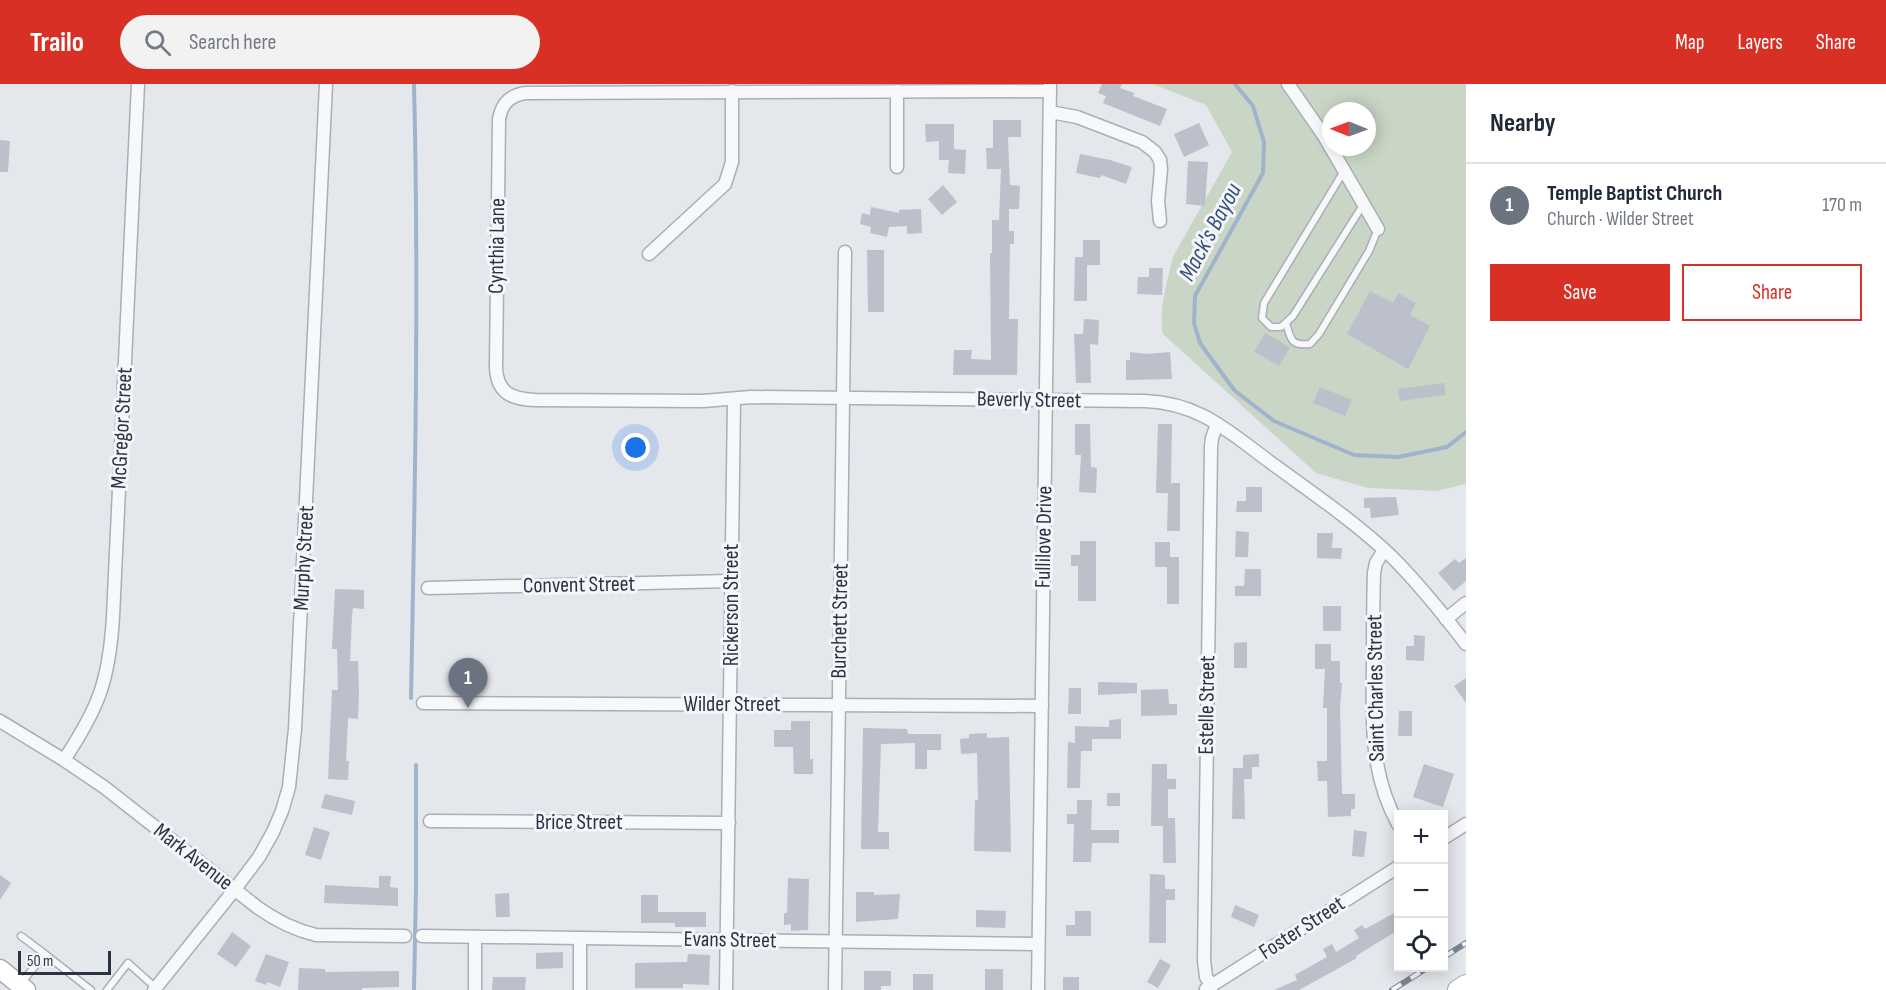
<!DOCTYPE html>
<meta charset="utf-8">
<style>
:root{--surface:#fff;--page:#f2f2f3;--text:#1f2937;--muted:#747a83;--line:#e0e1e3;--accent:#d93025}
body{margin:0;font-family:"Sofia Sans Condensed",sans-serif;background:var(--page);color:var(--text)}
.controls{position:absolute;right:18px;bottom:18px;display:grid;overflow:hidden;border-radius:0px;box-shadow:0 3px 15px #0003}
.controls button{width:54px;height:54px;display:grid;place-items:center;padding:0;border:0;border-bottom:2px solid var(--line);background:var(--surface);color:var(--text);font:30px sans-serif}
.compass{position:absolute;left:1322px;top:18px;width:54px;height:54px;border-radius:50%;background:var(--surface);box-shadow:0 3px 15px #0003;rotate:271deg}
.scale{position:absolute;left:18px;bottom:15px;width:93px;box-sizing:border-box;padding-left:6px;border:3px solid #2b3445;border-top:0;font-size:16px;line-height:21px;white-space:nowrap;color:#2b3445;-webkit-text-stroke:4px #f4f6f9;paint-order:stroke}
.you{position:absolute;left:636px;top:364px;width:21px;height:21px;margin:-15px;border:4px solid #fff;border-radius:50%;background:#1a73e8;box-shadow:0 0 0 9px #1a73e833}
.badge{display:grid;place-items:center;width:39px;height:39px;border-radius:50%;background:var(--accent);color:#fff;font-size:20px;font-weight:700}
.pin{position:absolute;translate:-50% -50px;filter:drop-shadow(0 2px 3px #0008)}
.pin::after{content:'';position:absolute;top:32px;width:21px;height:18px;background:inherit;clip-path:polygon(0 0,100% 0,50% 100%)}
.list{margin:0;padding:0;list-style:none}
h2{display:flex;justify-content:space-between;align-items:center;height:78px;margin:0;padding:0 24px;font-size:26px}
h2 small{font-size:20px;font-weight:400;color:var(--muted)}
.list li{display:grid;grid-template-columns:39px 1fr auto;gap:18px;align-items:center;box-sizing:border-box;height:84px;padding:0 24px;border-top:2px solid var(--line)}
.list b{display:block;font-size:22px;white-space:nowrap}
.list p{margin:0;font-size:20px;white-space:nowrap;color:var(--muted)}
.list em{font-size:20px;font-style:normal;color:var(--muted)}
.actions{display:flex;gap:12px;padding:18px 24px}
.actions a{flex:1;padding:14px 0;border:2px solid var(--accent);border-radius:0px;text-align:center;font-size:21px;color:var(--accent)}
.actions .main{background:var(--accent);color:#fff}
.icon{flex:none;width:33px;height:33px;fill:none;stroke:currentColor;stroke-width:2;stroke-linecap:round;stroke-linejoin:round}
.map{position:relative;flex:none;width:1466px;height:906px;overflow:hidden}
header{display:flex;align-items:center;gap:36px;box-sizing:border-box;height:84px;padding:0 30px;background:var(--accent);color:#fff}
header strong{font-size:28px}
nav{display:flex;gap:33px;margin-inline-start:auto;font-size:21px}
.search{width:420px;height:54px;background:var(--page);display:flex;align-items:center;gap:15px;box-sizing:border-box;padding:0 21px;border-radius:33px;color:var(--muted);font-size:22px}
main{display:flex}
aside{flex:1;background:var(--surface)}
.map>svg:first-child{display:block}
.green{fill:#c9d6c5;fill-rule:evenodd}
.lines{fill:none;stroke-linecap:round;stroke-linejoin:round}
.stream{stroke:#9fb4cc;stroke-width:4}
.building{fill:#bbc0ca}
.service-casing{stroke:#a9aeb7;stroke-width:9}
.minor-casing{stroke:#a9aeb7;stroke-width:15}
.secondary-casing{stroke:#a9aeb7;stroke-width:21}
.primary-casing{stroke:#a3abb8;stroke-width:22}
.service{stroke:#f7f8fa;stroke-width:6}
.minor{stroke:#f7f8fa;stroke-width:12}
.secondary{stroke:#fff;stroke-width:18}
.primary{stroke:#fff;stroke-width:20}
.rail-casing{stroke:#7d8696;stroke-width:6}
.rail{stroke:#f4f6f9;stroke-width:4;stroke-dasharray:11;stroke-linecap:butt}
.labels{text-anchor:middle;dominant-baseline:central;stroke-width:6;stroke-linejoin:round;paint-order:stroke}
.street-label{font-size:22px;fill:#2b3445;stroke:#f4f6f9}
.water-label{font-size:24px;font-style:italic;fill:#34527a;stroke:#f4f6f9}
</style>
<header>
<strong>Trailo</strong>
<div class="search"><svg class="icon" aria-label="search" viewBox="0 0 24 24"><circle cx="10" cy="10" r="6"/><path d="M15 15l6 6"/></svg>Search here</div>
<nav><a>Map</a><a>Layers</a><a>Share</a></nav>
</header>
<main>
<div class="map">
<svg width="1466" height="906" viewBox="0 0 1466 906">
<rect width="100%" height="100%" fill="#e4e7ec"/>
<path class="green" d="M1153 0H1466V400L1437 407 1368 404 1316 389 1163 250C1158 230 1168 191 1174 171L1232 68 1206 21ZM1331 27H1367V63H1331Z"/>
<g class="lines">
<g class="stream">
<path d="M1235 0 1253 22 1264 58 1263 89 1195 212 1194 239 1200 259 1234 306 1274 337 1354 371 1398 373 1447 363 1466 348"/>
<path d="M411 614C415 409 419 205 414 0"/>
<path d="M414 906 416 804V681"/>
</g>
</g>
<g class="building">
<path d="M1102 0H1122L1120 4 1134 9 1133 12 1167 25 1160 42 1103 19 1106 12 1098 9Z"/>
<path d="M993 36H1021V53H1008L1010 101 1020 102 1019 125H1009V147H1014V160H1010L1009 235H1018L1017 291H953L954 266H972L971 275 991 276 990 169H992V136H999L1001 85H987L986 64H993Z"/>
<path d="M1199 39 1209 61 1184 73 1174 50Z"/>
<path d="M925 40H954V65L966 66 965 90 948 89 949 76H939V57L926 58Z"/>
<path d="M0 56 10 57 8 88H0Z"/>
<path d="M1080 70 1110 76 1132 83 1126 100 1101 91 1100 94 1076 89Z"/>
<path d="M1188 77 1208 78 1205 122 1186 120Z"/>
<path d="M943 101 957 118 942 131 928 115Z"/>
<path d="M871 123 899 129V126L921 125 922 149 907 150V142L889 143 887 153 870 149 871 143 860 140 862 129 870 131Z"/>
<path d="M1083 156H1100V181H1087V217H1074L1075 173H1083Z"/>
<path d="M867 166H884V228H868Z"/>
<path d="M1149 184H1163L1162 211 1137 210 1138 193H1149Z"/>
<path d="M1370 207 1393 219 1398 209 1416 219 1410 231 1430 242 1408 285 1347 250Z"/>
<path d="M1084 235 1099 236 1098 261 1090 260 1091 299H1076L1074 250H1083Z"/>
<path d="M1265 249 1290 263 1279 282 1254 268Z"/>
<path d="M1130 268 1146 270 1170 268 1172 295 1126 296V276H1130Z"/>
<path d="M1444 299 1446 311 1400 317 1398 305Z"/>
<path d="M1320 303 1352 316 1345 332 1313 319Z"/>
<path d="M1075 340H1090L1091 383 1097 384 1096 409 1079 408 1081 371H1075Z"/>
<path d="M1158 340H1172L1171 399H1180V447H1167L1168 409H1156Z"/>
<path d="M1246 403H1262V428H1236L1237 417H1246Z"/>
<path d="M1396 413 1399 431 1371 434 1370 424H1364V414Z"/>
<path d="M1236 447 1249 448 1248 473H1235Z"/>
<path d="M1317 449H1333L1332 464H1342L1341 475 1317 474Z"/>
<path d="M1080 457H1096V517H1078V482H1071V471H1080Z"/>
<path d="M1155 458H1170V473H1179V520H1167V483H1155Z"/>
<path d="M1466 474V497L1454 507 1438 489 1455 475 1459 479Z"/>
<path d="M1245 485H1261V512H1235V502H1244Z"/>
<path d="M335 505 364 506V525L353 524 352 532 350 577H358L359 607 358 635 348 634 346 677H349L348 696 328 695 332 606H338L337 565H332Z"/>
<rect x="1323" y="522" width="18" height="25"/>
<path d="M1414 551 1425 552 1424 577 1406 576V562H1414Z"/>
<path d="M1247 558V584H1234V559Z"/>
<path d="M1315 560H1331V577H1340V599H1342L1340 624 1342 710H1355V725H1351V732L1328 733 1327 697H1318L1317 677H1327V624H1323L1325 585H1315Z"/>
<path d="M1466 594V619L1454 602Z"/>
<path d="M1098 598 1137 599V609L1098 611Z"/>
<path d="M1069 604H1081V630H1068Z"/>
<path d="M1168 605 1169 620H1177V631L1141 632V606Z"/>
<path d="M1399 627H1412V652H1398Z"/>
<path d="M1121 635V655H1092V667H1081L1080 704H1067L1068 658 1075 659V642L1109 643V636Z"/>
<path d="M791 637H810V675H813V690H794L793 663H774V646H791Z"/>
<path d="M863 644 907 645 908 650H941V666H927V685H915V659L881 660 878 748H889V765H861Z"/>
<path d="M987 649V654L1009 653 1011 768 974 767 975 716H978L977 669 961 670 960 655 969 654V650Z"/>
<path d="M1259 670V683H1252V695H1244L1245 735H1232L1233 684H1243V671Z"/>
<path d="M1152 680H1167V695H1176V705H1168V734H1175L1176 779H1163V742H1151Z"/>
<path d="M1424 680 1454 690 1443 723 1413 713Z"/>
<rect x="1107" y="709" width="13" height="13"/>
<path d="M325 710 355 717 352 731 321 724Z"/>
<path d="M1077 716H1092L1091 746H1119V759H1092L1091 778H1073L1074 740H1067V730H1077Z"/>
<path d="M314 743 330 748 321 776 305 771Z"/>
<path d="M1354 746 1367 748 1364 773 1352 772Z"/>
<path d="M1150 790 1165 791V805H1175V816H1166V859H1149Z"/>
<path d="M0 791 11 799 0 816Z"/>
<path d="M379 792H391L390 803 398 804V822L324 819 325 801 379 804Z"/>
<path d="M788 794 809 795 808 846 791 847V840L784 841V829H787Z"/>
<path d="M856 808H874V811L900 810 898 835 856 838Z"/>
<path d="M509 809 510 833H496L495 810Z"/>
<path d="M641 811H658V828H706V843H675V839H641Z"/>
<path d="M1235 821 1259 831 1254 843 1231 833Z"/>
<path d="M976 826 1006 827 1005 844 976 843Z"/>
<path d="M1075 827H1091V852H1066V841H1075Z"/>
<path d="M1398 827V846L1356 872 1357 874 1299 906H1274L1297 896 1295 891 1327 873 1323 865 1332 860 1336 868 1359 854 1354 846 1362 841 1365 845Z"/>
<path d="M232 848 251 862 236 883 217 870Z"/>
<path d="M563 868V884L536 885V869Z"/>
<path d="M266 870 289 878 280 903 267 898 266 901 255 897Z"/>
<path d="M688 870 710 871 709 901 683 900V904H635V879L687 878Z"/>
<path d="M1160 875 1171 881 1158 904 1147 898Z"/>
<path d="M299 884 325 885V888L399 887V903L362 904V906H298Z"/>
<rect x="985" y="885" width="18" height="21"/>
<path d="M864 887H891V902H881V906H864Z"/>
<rect x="913" y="890" width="20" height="16"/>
<path d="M493 893H526L525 906H492Z"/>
<rect x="1063" y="893" width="16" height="13"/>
</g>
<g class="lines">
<defs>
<g id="service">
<path d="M1344 87 1264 219 1262 234 1271 243H1281L1293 232 1363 121"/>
<path d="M1286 239C1291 255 1290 262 1310 260L1319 250 1369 167 1378 145"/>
<path d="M21 852 45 870"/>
<path d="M22 898 45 870 91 906"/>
<path d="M107 906 128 879 156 904"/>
</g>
<g id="minor">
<path d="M1288 0 1324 52 1378 145"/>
<path d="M1050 7 526 9C510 11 502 19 499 35L496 283C497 309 511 315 535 316L703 317 751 313 1145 317C1199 319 1228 347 1270 378 1311 408 1354 437 1392 473 1419 500 1443 530 1466 560"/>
<path d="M1050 28 1077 33 1142 58 1155 68 1160 76 1161 85 1158 117 1160 137"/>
<path d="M897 83V7"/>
<path d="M649 170 725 100 732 78V7"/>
<path d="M1384 466 1376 479 1374 489C1373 520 1373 551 1373 582 1372 637 1370 690 1398 740"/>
<path d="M428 504 730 497"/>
<path d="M1446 535 1466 519"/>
<path d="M423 619 1042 622"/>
<path d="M0 637 64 676 104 703 257 823C275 836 295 846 316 851L405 852"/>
<path d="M64 676C99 623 109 597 113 533L138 0"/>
<path d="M430 737 729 739"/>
<path d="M1444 754 1466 740"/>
<path d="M422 852 1038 860"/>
<path d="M1212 902 1206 893 1204 876 1211 363 1212 354 1217 340"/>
<path d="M1206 905 1398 783"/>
<path d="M154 906 235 805 259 773 273 748 282 727 289 703 295 645 326 0"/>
<path d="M475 906V853"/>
<path d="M580 906V854"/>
<path d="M726 906 734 316"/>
<path d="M835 906 845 168"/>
<path d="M1038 906 1050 0"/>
</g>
<path id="secondary" d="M0 885 26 906"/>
<path id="primary" d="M1458 906 1466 901"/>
</defs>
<use href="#service" class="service-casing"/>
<use href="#minor" class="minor-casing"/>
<use href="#secondary" class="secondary-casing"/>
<use href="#primary" class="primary-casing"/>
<use href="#service" class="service"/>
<use href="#minor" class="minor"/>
<use href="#secondary" class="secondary"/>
<use href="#primary" class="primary"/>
<defs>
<g id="rail">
<path d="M1444 873 1466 859"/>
<path d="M1392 906 1427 884"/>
</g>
</defs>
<use href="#rail" class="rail-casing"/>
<use href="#rail" class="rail"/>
</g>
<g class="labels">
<g class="street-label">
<text transform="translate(497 162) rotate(-89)">Cynthia Lane</text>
<text transform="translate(1029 316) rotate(1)">Beverly Street</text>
<text transform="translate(122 344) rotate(-87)">McGregor Street</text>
<text transform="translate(1044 453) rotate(-89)">Fullilove Drive</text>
<text transform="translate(304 474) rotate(-87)">Murphy Street</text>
<text transform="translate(579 501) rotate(-1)">Convent Street</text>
<text transform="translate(731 521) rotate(-90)">Rickerson Street</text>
<text transform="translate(840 537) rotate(-89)">Burchett Street</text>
<text transform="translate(1376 604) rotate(-91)">Saint Charles Street</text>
<text x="732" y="620">Wilder Street</text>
<text transform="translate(1207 621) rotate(-89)">Estelle Street</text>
<text x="579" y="738">Brice Street</text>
<text transform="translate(193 773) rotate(38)">Mark Avenue</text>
<text transform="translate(1302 844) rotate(-33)">Foster Street</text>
<text transform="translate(730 856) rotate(1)">Evans Street</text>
</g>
<g class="water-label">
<text transform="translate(1210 148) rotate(-62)">Mack's Bayou</text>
</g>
</g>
</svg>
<div class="controls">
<button>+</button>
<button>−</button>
<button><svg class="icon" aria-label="locate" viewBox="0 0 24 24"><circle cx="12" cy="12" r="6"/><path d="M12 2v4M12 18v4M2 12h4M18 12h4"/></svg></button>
</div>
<svg class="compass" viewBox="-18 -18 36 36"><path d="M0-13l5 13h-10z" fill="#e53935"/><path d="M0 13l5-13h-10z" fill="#747a83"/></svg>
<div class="scale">50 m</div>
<div class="you"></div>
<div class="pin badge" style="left:468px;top:624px;background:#6b7280">1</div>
</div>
<aside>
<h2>Nearby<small></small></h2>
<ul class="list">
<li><span class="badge" style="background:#6b7280">1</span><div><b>Temple Baptist Church</b><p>Church · Wilder Street</p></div><em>170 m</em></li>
</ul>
<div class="actions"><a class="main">Save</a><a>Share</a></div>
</aside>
</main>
